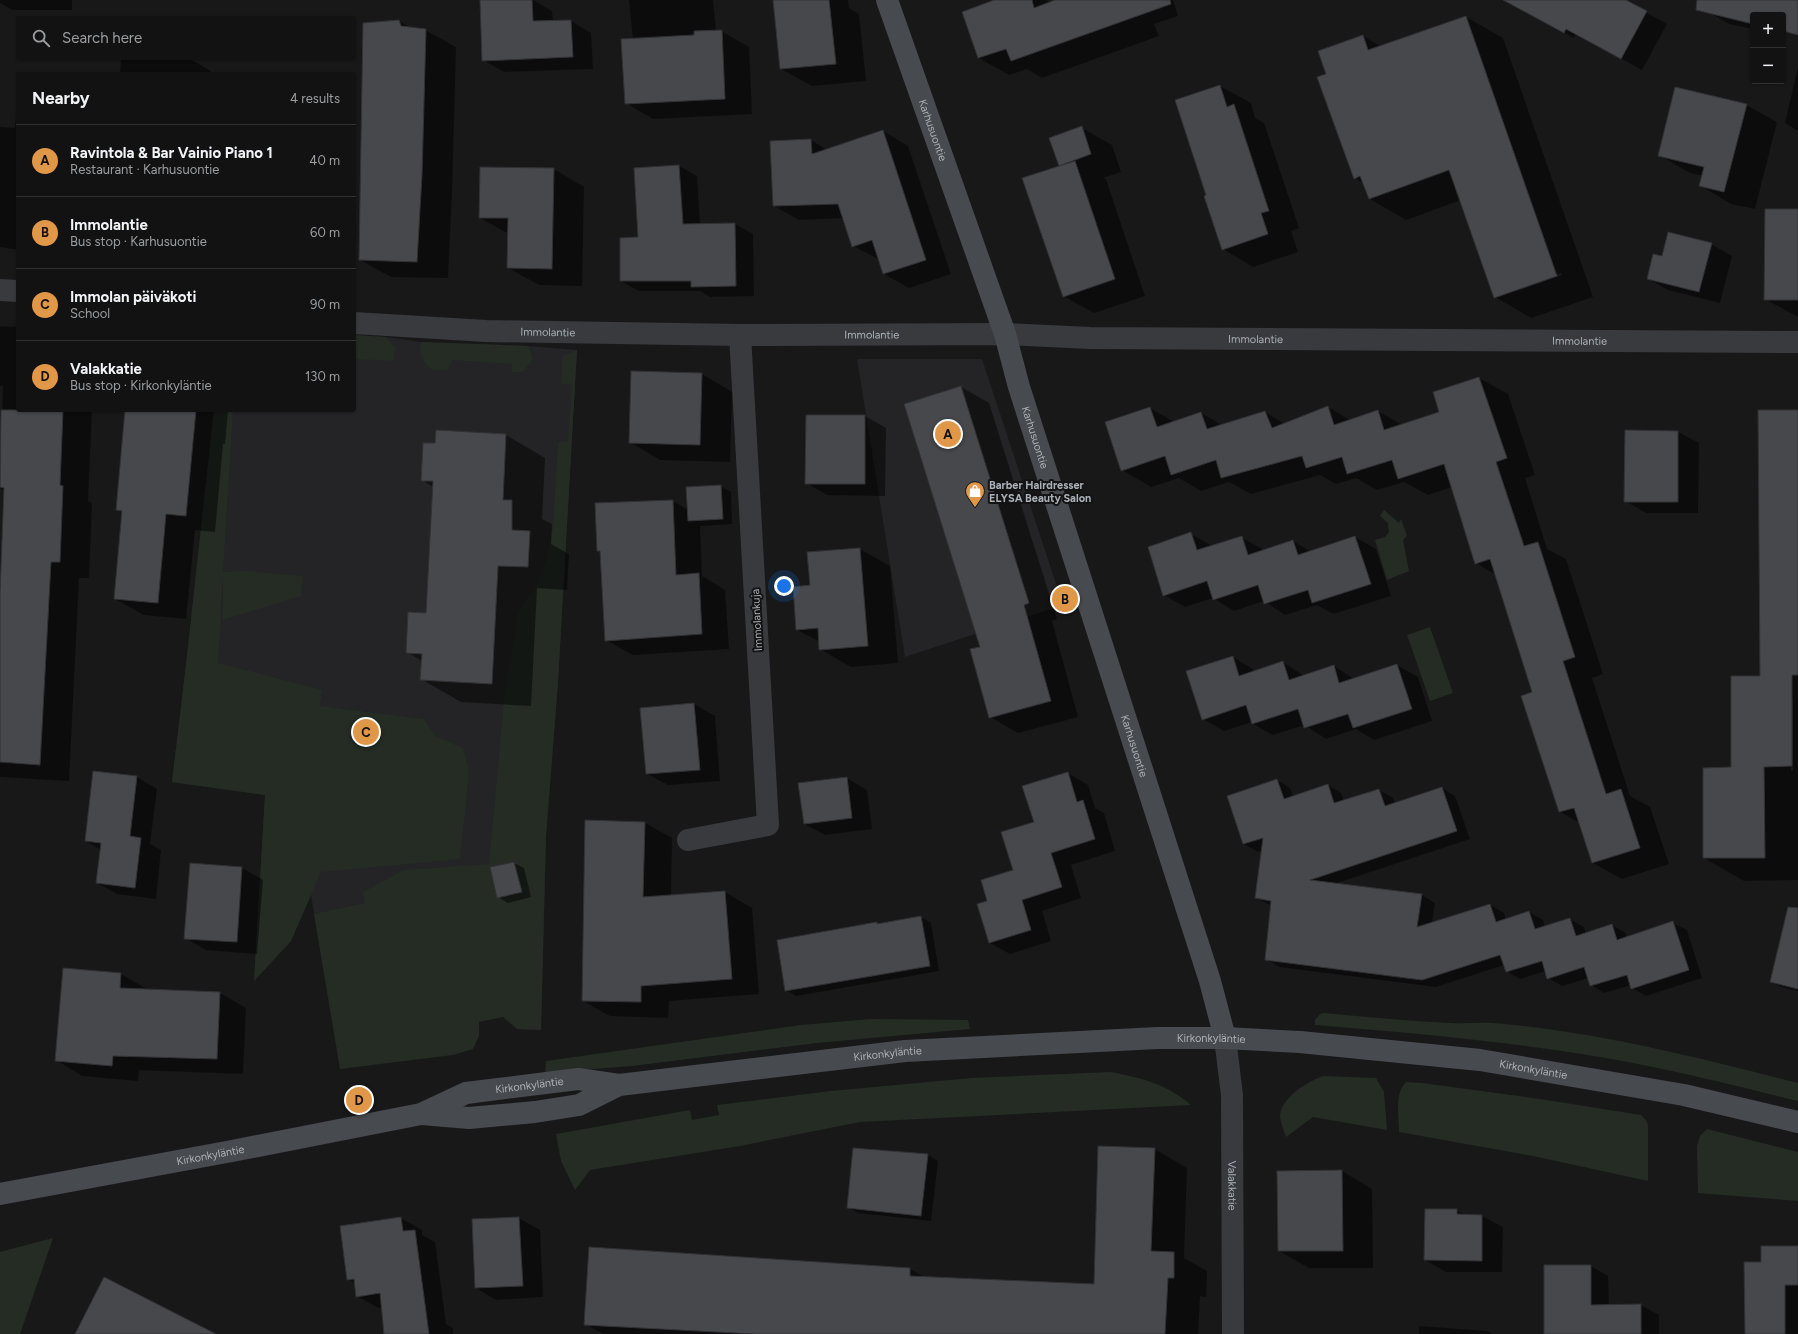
<!DOCTYPE html>
<meta charset="utf-8">
<style>
:root{--surface:#121213;--page:#1b1b1c;--text:#f1f3f6;--muted:#9c9ea0;--line:#313233;--accent:#e19748}
body{margin:0;font-family:Figtree,sans-serif;background:var(--page);color:var(--text)}
.controls{position:absolute;right:12px;top:12px;display:grid;overflow:hidden;border-radius:4px;box-shadow:0 1px 3px #0004}
.controls button{width:36px;height:36px;display:grid;place-items:center;padding:0;border:0;border-bottom:1px solid var(--line);background:var(--surface);color:var(--text);font:20px sans-serif}
.you{position:absolute;left:784px;top:586px;width:14px;height:14px;margin:-10px;border:3px solid #fff;border-radius:50%;background:#1a73e8;box-shadow:0 0 0 6px #1a73e833}
.badge{display:grid;place-items:center;width:26px;height:26px;border-radius:50%;background:var(--accent);color:#111;font-size:13px;font-weight:700}
.pin{position:absolute;translate:-50% -50%;border:2px solid #fff;box-shadow:0 1px 4px #0006}
.list{margin:0;padding:0;list-style:none}
h2{display:flex;justify-content:space-between;align-items:center;height:52px;margin:0;padding:0 16px;font-size:17px}
h2 small{font-size:13px;font-weight:400;color:var(--muted)}
.list li{display:grid;grid-template-columns:26px 1fr auto;gap:12px;align-items:center;box-sizing:border-box;height:72px;padding:0 16px;border-top:1px solid var(--line)}
.list b{display:block;font-size:15px;white-space:nowrap}
.list p{margin:0;font-size:13px;white-space:nowrap;color:var(--muted)}
.list em{font-size:13px;font-style:normal;color:var(--muted)}
.icon{flex:none;width:22px;height:22px;fill:none;stroke:currentColor;stroke-width:2;stroke-linecap:round;stroke-linejoin:round}
.map{position:relative;flex:none;width:1798px;height:1334px;overflow:hidden}
.search{position:absolute;background:var(--surface);box-shadow:0 1px 3px #0004;left:16px;top:16px;width:340px;height:44px;display:flex;align-items:center;gap:10px;box-sizing:border-box;padding:0 14px;border-radius:4px;color:var(--muted);font-size:15px}
.panel{position:absolute;background:var(--surface);box-shadow:0 1px 3px #0004;left:16px;top:72px;width:340px;height:340px;border-radius:4px}
.map>svg:first-child{display:block}
.built{fill:#242426}
.green{fill:#242c24}
.shadow{fill:#0007;fill-rule:evenodd}
.building{fill:#47484c;stroke:#323235}
.lines{fill:none;stroke-linecap:round;stroke-linejoin:round}
.street{stroke:#393a3e;stroke-width:22}
.secondary{stroke:#474a4e;stroke-width:22}
.labels{text-anchor:middle;dominant-baseline:central;stroke-width:4;stroke-linejoin:round;paint-order:stroke}
.street-label{font-size:11px;fill:#abb1b8;stroke:#131314}
.poi-label{font-size:11px;font-weight:bold;fill:#abb1b8;stroke:#131314;text-anchor:start}
</style>
<div class="map">
<svg width="1798" height="1334" viewBox="0 0 1798 1334">
<rect width="100%" height="100%" fill="#181819"/>
<g class="built">
<path d="M354 335 385 337 421 342 528 346 577 350 558 682 546 836 541 1030 517 1029 503 1017 337 1047 311 895 291 941 254 981 265 795 172 782 187 656 214 410H354Z"/>
<path d="M857 359H982L1063 605 905 657Z"/>
</g>
<g class="green">
<path d="M354 335 385 337 395 347 394 361 354 359Z"/>
<path d="M421 342 528 346 533 359 523 372H512V364L452 360 448 370C444 370 439 371 434 370 424 368 418 351 421 342Z"/>
<path d="M577 350 558 682 546 836 541 1030 517 1029 503 1017 479 1022V1036L473 1049 453 1055 340 1069 314 914 365 903 363 892 404 870 489 864 505 689 518 613 534 591 546 561 553 527 558 442 568 441 572 384H561L562 356Z"/>
<path d="M214 410H233L223 572 247 571 303 576 301 596 223 620V574L218 663 322 690 320 706 424 719 435 736 463 748 469 772 460 859 321 872 291 941 254 981 265 795 172 782 187 656Z"/>
<path d="M1384 510 1399 523 1401 519 1407 536 1403 540 1409 571 1387 580 1375 540 1385 537 1389 532 1388 523 1380 516Z"/>
<path d="M1430 627 1453 693 1430 701 1407 635Z"/>
<path d="M1324 1013C1366 1017 1408 1021 1451 1023 1465 1024 1479 1022 1493 1023 1594 1031 1700 1058 1798 1083V1101C1748 1089 1698 1076 1648 1066 1538 1044 1427 1034 1315 1025V1020L1320 1014Z"/>
<path d="M870 1019 968 1020 970 1029 817 1043 632 1066 545 1073 546 1061 801 1025Z"/>
<path d="M1111 1072C1144 1079 1165 1083 1191 1105L860 1122 740 1146 590 1170 575 1190 561 1161 556 1134 690 1110 692 1120 719 1115 717 1105 831 1091 971 1078Z"/>
<path d="M1323 1076 1376 1078 1384 1092 1387 1130 1313 1117 1286 1137C1284 1131 1280 1121 1280 1115 1283 1096 1307 1082 1323 1076Z"/>
<path d="M1406 1082 1422 1083 1540 1099 1641 1115 1646 1120 1648 1125V1181L1533 1156 1399 1132C1399 1116 1394 1094 1406 1082Z"/>
<path d="M1707 1129 1798 1152V1201L1698 1193 1697 1146 1700 1136Z"/>
<path d="M53 1238 20 1334H0V1252Z"/>
</g>
<g class="shadow">
<path d="M0 0H72V10H12L0 3Z"/>
<path d="M512 0H533L552 11 553 21H571L591 33 593 69 504 72 483 60Z"/>
<path d="M629 0H713L716 31H721L749 47 752 114 653 119 626 103 633 39Z"/>
<path d="M774 0H848L849 8 859 14 866 81 812 86 781 69Z"/>
<path d="M997 0H1046L1051 3 1058 0H1173L1178 16 1154 24 1159 36 1042 78 1027 69 1009 75 979 58 963 12Z"/>
<path d="M1538 0H1559L1587 16 1574 38 1540 19Z"/>
<path d="M1613 0H1624L1667 24 1642 70 1611 53Z"/>
<path d="M1713 0H1793L1784 37 1783 15H1753V29L1729 24 1710 13Z"/>
<path d="M1466 17 1503 38 1593 297 1531 318 1495 297 1461 200 1406 220 1370 199 1364 183 1354 178 1363 36 1382 47ZM1561 273 1562 275 1520 290V288Z"/>
<path d="M399 21 411 28 425 30 456 47 452 193 448 278 391 277 360 260Z"/>
<path d="M121 58H188L211 71V74H120Z"/>
<path d="M1798 67V131L1785 123Z"/>
<path d="M1220 86 1251 103 1255 118 1264 123 1299 228 1291 231 1298 252 1253 267 1223 249Z"/>
<path d="M1746 105 1777 122 1755 209 1731 204 1701 186 1703 176 1690 173 1659 155Z"/>
<path d="M16 117H18V250L0 247V127L15 128Z"/>
<path d="M1082 128 1112 145 1121 172 1103 178 1106 179 1145 296 1094 313 1063 296 1062 166 1059 165Z"/>
<path d="M883 131 908 146 951 274 909 288 884 274 880 260 853 246 844 218 799 220 774 206 811 140 827 150Z"/>
<path d="M679 166 697 176 700 224H735L753 234 754 296 710 297 700 291H639L621 281 639 238 635 169Z"/>
<path d="M554 169 584 187 582 286 539 285 508 268 509 234 480 218Z"/>
<path d="M1798 210V317L1765 299Z"/>
<path d="M1711 244 1732 256 1720 303 1668 290 1648 279 1662 258Z"/>
<path d="M0 326 18 327V410H92L88 501 92 503 89 578H79L69 781 0 777V605L5 491 0 488 3 386H0Z"/>
<path d="M632 372 702 374 732 392 730 462 660 460 630 442Z"/>
<path d="M1479 378 1508 394 1535 475 1525 478 1547 549 1566 559 1603 674 1592 678 1630 796 1650 807 1669 864 1622 879 1593 863 1580 823 1560 812 1534 692 1496 575 1476 563 1452 487 1428 495 1404 482 1377 490 1356 478 1336 484 1320 475 1251 494 1229 482 1201 491 1179 478 1151 487 1122 470 1150 408 1174 422 1201 413 1222 425 1265 412 1285 424 1328 407 1350 420 1378 411 1402 425 1440 412Z"/>
<path d="M961 387 989 403 1057 619 1052 621 1078 717 1018 733 990 717 981 647Z"/>
<path d="M126 410H228L225 444H223L215 532 195 530 186 619 144 615 115 599 123 513 117 510Z"/>
<path d="M1798 411V880L1744 881 1704 858 1761 677ZM1791 698H1793V771H1791Z"/>
<path d="M807 416H865L886 428 885 496 827 495 806 483Z"/>
<path d="M1626 431 1678 432 1699 443 1698 513H1646L1625 501Z"/>
<path d="M506 435 545 458 542 519 552 524 551 544 569 554 567 590 537 588 531 706 461 702 421 679 422 661 407 652 427 614 433 487 422 480 436 444Z"/>
<path d="M720 486 731 492 732 524 700 526 702 576 725 590 729 649 633 655 606 640 601 552 598 550 673 501 688 510Z"/>
<path d="M1191 534 1212 546 1241 537 1262 549 1263 551 1293 541 1311 552 1355 537 1376 549 1391 596 1333 614 1317 605 1285 615 1264 601 1234 611 1213 598 1185 607 1164 595Z"/>
<path d="M860 549 890 566 898 663 851 667 820 649V642L797 630 811 586Z"/>
<path d="M1233 657 1253 669 1254 672 1283 662 1304 676 1334 666 1354 679 1397 665 1418 677 1432 721 1374 740 1356 729 1326 739 1305 725 1273 735 1253 724 1252 722 1224 731 1203 719Z"/>
<path d="M694 704 715 716 720 781 668 785 647 774 642 709Z"/>
<path d="M94 772 137 777 157 789 150 844 161 850 156 899 117 894 97 883 101 850 86 841Z"/>
<path d="M1068 773 1088 785 1095 808 1104 813 1115 851 1071 865 1081 898 1042 911 1051 941 1010 954 990 943 988 902 1015 870 1035 822Z"/>
<path d="M847 778 867 790 872 829 825 835 804 824Z"/>
<path d="M1277 780 1290 788 1293 796 1328 785 1341 793 1344 801 1379 790 1393 798 1395 804 1442 788 1455 796 1470 839 1334 884 1422 895 1435 903 1432 923 1490 905 1504 913 1506 920 1529 912 1543 920 1545 927 1570 919 1584 927 1586 933 1612 925 1626 933 1627 938 1673 923 1687 930 1702 978 1646 996 1632 988 1631 985 1604 993 1591 985 1588 978 1562 986 1548 978 1546 971 1520 979 1506 971 1504 965 1436 987 1279 967 1266 959 1272 906 1256 898 1262 850 1258 852 1244 844 1228 796Z"/>
<path d="M645 823 672 838 671 896 725 892 752 908 759 994 669 1001 668 1018 610 1016 583 1001Z"/>
<path d="M514 863 524 868 531 897 508 903 498 897Z"/>
<path d="M191 865 242 868 263 880 257 954 206 950 185 938Z"/>
<path d="M921 917 931 923 939 971 796 996 786 990 877 923 879 925Z"/>
<path d="M1798 936V991L1781 987 1771 982Z"/>
<path d="M121 974 147 989 220 993 246 1008 243 1074 139 1070 138 1081 82 1076 56 1060Z"/>
<path d="M1099 1147 1155 1149 1187 1168 1184 1258 1207 1271 1206 1297 1200 1296 1198 1334H603L585 1324 590 1248 910 1269 926 1278 1095 1285Z"/>
<path d="M928 1155 938 1161 931 1221 858 1213 848 1207Z"/>
<path d="M1342 1171 1372 1189 1373 1268H1309L1279 1251Z"/>
<path d="M1456 1210 1466 1215 1482 1216 1503 1227 1502 1272H1446L1425 1260Z"/>
<path d="M401 1218 422 1230V1235L435 1242 446 1324 453 1328V1334H385L382 1307 378 1308 357 1296 356 1284 348 1279 341 1227Z"/>
<path d="M519 1218 540 1230 543 1297 496 1300 476 1288 473 1220Z"/>
<path d="M1798 1247V1334H1746L1762 1263Z"/>
<path d="M1591 1266 1608 1276 1609 1305H1641L1659 1315V1334H1545Z"/>
<path d="M1419 1326 1488 1331 1493 1334H1419Z"/>
</g>
<g class="building">
<path d="M480 0H532L533 21 571 20 573 57 482 61Z"/>
<path d="M773 0H829L836 64 780 69Z"/>
<path d="M994 0H1032L1034 8 1055 0H1170L1171 4 1011 61 1006 49 978 58 962 12Z"/>
<path d="M1503 0H1626L1647 11 1621 59 1566 29 1564 33Z"/>
<path d="M1697 0H1798V35L1783 31V15H1753V24L1696 10Z"/>
<path d="M1466 16 1557 276 1494 298 1449 170 1369 199 1360 176 1354 179 1317 77 1326 74 1318 51 1363 35 1368 50Z"/>
<path d="M399 20 401 26 426 29 422 175 417 262 359 260 363 23Z"/>
<path d="M722 30 725 99 625 104 621 39 694 35V31Z"/>
<path d="M1220 85 1227 107 1234 104 1269 211 1261 213 1268 234 1222 250 1204 196 1206 195 1175 100Z"/>
<path d="M1675 87 1747 104 1724 192 1699 186 1704 167 1658 156Z"/>
<path d="M1082 126 1091 154 1059 166 1049 138Z"/>
<path d="M883 130 926 260 883 274 872 240 852 247 838 204 773 206 770 141 811 139 812 154Z"/>
<path d="M1075 161 1115 279 1063 297 1022 178Z"/>
<path d="M679 165 683 224 735 223 736 286 691 287V281H620V238L638 237 634 168Z"/>
<path d="M480 167 554 168 552 269 507 268 508 218H479Z"/>
<path d="M1765 209H1798V300H1764Z"/>
<path d="M1668 232 1712 243 1699 292 1647 279 1653 254 1662 256Z"/>
<path d="M631 371 702 373 700 445 629 443Z"/>
<path d="M1479 377 1507 458 1496 462 1524 546 1538 542 1575 657 1563 661 1606 794 1621 789 1640 848 1592 863 1574 808 1559 812 1521 696 1532 692 1490 559 1475 564 1444 464 1398 479 1392 460 1347 474 1342 457 1306 468 1302 456 1221 478 1216 460 1171 475 1165 456 1121 471 1105 422 1150 407 1157 427 1201 412 1207 429 1265 411 1272 428 1328 406 1334 425 1378 410 1384 430 1439 412 1433 392Z"/>
<path d="M961 386 1029 603 1024 605 1051 701 989 718 970 649 980 647 904 404Z"/>
<path d="M1 410H63L60 485 63 486 60 562H51L40 765 0 762V593L4 488 0 487Z"/>
<path d="M125 410H196L186 516 166 514 158 603 114 599 122 511 116 510Z"/>
<path d="M1758 410H1798V675H1792V766L1764 767 1765 858H1703V768L1731 767V676H1760Z"/>
<path d="M806 415H865V484H805Z"/>
<path d="M436 430 506 434 503 500H512V530L530 531 528 567 498 566 492 684 420 680 422 654 406 653 408 612 426 613 433 481H421L423 443H435Z"/>
<path d="M1625 430 1678 431V502H1624Z"/>
<path d="M721 485 723 519 688 521 686 487Z"/>
<path d="M673 500 676 575 699 573 702 634 605 641 600 551H597L595 503Z"/>
<path d="M1191 532 1197 550 1242 536 1248 555 1293 540 1298 555 1355 536 1371 584 1312 603 1308 590 1264 604 1258 585 1213 600 1207 581 1163 596 1148 547Z"/>
<path d="M860 548 868 646 819 650 818 628 796 630 793 587 810 585 807 552Z"/>
<path d="M1233 656 1239 676 1283 661 1289 680 1334 665 1339 683 1397 664 1412 709 1353 728 1348 714 1304 728 1298 709 1252 724 1246 705 1202 720 1186 671Z"/>
<path d="M694 703 700 770 646 774 640 708Z"/>
<path d="M93 771 137 776 130 836 141 838 135 888 96 883 101 843 85 841Z"/>
<path d="M1068 772 1077 802 1083 800 1095 839 1051 853 1062 887 1022 900 1031 930 989 943 977 904 987 901 981 880 1013 870 1001 832 1034 822 1022 786Z"/>
<path d="M847 777 852 818 804 824 798 783Z"/>
<path d="M1277 779 1284 799 1328 784 1334 803 1379 789 1385 806 1442 787 1457 831 1310 880 1422 894 1417 927 1490 904 1496 922 1529 911 1535 929 1570 918 1576 936 1612 924 1617 940 1673 921 1689 970 1631 989 1627 975 1590 986 1584 967 1547 979 1542 961 1506 972 1500 955 1422 980 1265 960 1271 901 1255 898 1263 838 1243 844 1227 796Z"/>
<path d="M585 820 645 822 643 897 725 891 732 979 641 986V1002L582 1001Z"/>
<path d="M514 862 522 892 497 898 490 867Z"/>
<path d="M190 863 242 867 237 942 184 939Z"/>
<path d="M1788 907 1798 908V989L1770 982Z"/>
<path d="M921 916 930 966 785 991 777 940 877 922V924Z"/>
<path d="M63 968 121 973 120 988 220 992 217 1059 113 1056 112 1066 55 1061Z"/>
<path d="M1098 1146 1155 1148 1151 1251 1174 1252V1278H1168L1165 1334H755L584 1325 589 1247 910 1268V1276L1094 1284Z"/>
<path d="M853 1148 928 1154 921 1216 847 1208Z"/>
<path d="M1342 1170 1343 1251H1278L1277 1171Z"/>
<path d="M1425 1209H1457V1214L1482 1215V1261L1424 1260Z"/>
<path d="M401 1217 403 1231 415 1230 429 1334H384L380 1293 356 1297 354 1279 347 1280 340 1226Z"/>
<path d="M519 1217 523 1286 475 1288 472 1219Z"/>
<path d="M1761 1246H1798V1285H1785V1334H1745L1744 1262H1761Z"/>
<path d="M1544 1265H1591V1305L1641 1304V1334H1544Z"/>
<path d="M104 1277 216 1334H75Z"/>
</g>
<g class="lines">
<g class="street">
<path d="M0 290 18 291"/>
<path id="s1" d="M354 323 486 331 740 335 1005 334 1090 338 1798 342"/>
<path d="M688 840 768 825 740 335"/>
<path id="s2" d="M1225 1038 1232 1095 1233 1334"/>
</g>
<g class="secondary">
<path id="s3" d="M887 0 1005 334 1019 387 1210 981 1225 1038"/>
<path d="M422 1114 469 1118 535 1112 579 1105 619 1085"/>
<path id="s4" d="M0 1194 232 1151 421 1114 466 1093 578 1079 619 1085 905 1051 1157 1038H1225L1300 1042 1480 1060 1684 1095 1798 1122"/>
</g>
</g>
<defs>
<symbol id="shop-pin" viewBox="-11 -11 22 30"><path d="M0 17L-7.5 6A9.5 9.5 0 1 1 7.5 6Z" fill="#e19748" stroke="#131314"/><path d="M-5-2.5h2.3a2.7 3.5 0 0 1 5.4 0H5L5.5 6h-11ZM-1.5-2.5h3a1.5 2.3 0 0 0-3 0Z" fill="#fff"/></symbol>
</defs>
<g fill-rule="evenodd">
<use href="#shop-pin" x="964" y="480" width="22" height="30"/>
</g>
<g class="labels">
<g class="street-label">
<text stroke="none"><textPath href="#s3" startOffset="138">Karhusuontie</textPath></text>
<text stroke="none"><textPath href="#s1" startOffset="194">Immolantie</textPath></text>
<text stroke="none"><textPath href="#s1" startOffset="518">Immolantie</textPath></text>
<text stroke="none"><textPath href="#s1" startOffset="902">Immolantie</textPath></text>
<text stroke="none"><textPath href="#s1" startOffset="1226">Immolantie</textPath></text>
<text stroke="none"><textPath href="#s3" startOffset="462">Karhusuontie</textPath></text>
<text transform="translate(757 620) rotate(-93)">Immolankuja</text>
<text stroke="none"><textPath href="#s3" startOffset="786">Karhusuontie</textPath></text>
<text stroke="none"><textPath href="#s4" startOffset="1227">Kirkonkyläntie</textPath></text>
<text stroke="none"><textPath href="#s4" startOffset="903">Kirkonkyläntie</textPath></text>
<text stroke="none"><textPath href="#s4" startOffset="1551">Kirkonkyläntie</textPath></text>
<text stroke="none"><textPath href="#s4" startOffset="542">Kirkonkyläntie</textPath></text>
<text stroke="none"><textPath href="#s4" startOffset="214">Kirkonkyläntie</textPath></text>
<text stroke="none"><textPath href="#s2" startOffset="148">Valakkatie</textPath></text>
</g>
<g class="poi-label">
<text x="989" y="485">Barber Hairdresser<tspan x="989" dy="13">ELYSA Beauty Salon</tspan></text>
</g>
</g>
</svg>
<div class="controls">
<button>+</button>
<button>−</button>
</div>
<div class="you"></div>
<div class="pin badge" style="left:948px;top:434px">A</div>
<div class="pin badge" style="left:1065px;top:599px">B</div>
<div class="pin badge" style="left:366px;top:732px">C</div>
<div class="pin badge" style="left:359px;top:1100px">D</div>
<div class="search"><svg class="icon" aria-label="search" viewBox="0 0 24 24"><circle cx="10" cy="10" r="6"/><path d="M15 15l6 6"/></svg>Search here</div>
<section class="panel">
<h2>Nearby<small>4 results</small></h2>
<ul class="list">
<li><span class="badge">A</span><div><b>Ravintola &amp; Bar Vainio Piano 1</b><p>Restaurant · Karhusuontie</p></div><em>40 m</em></li>
<li><span class="badge">B</span><div><b>Immolantie</b><p>Bus stop · Karhusuontie</p></div><em>60 m</em></li>
<li><span class="badge">C</span><div><b>Immolan päiväkoti</b><p>School</p></div><em>90 m</em></li>
<li><span class="badge">D</span><div><b>Valakkatie</b><p>Bus stop · Kirkonkyläntie</p></div><em>130 m</em></li>
</ul>
</section>
</div>
